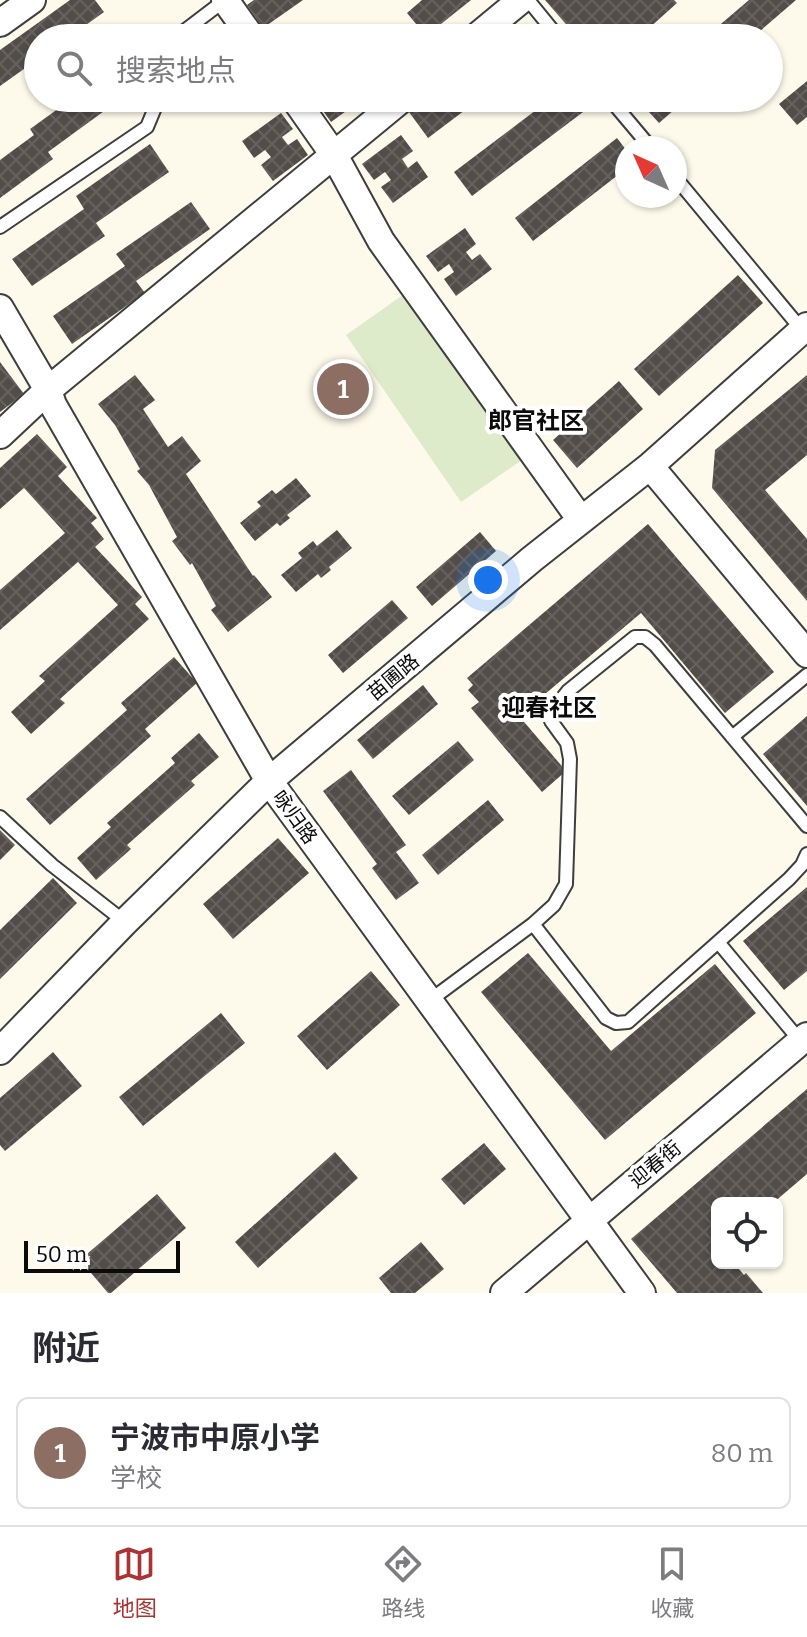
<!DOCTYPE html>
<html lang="zh">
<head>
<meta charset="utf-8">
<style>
	:root { --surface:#fff; --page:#f2f2f3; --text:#2b2b33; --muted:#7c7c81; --line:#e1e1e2; --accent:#ab3333 }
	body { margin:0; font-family:Bitter,"Noto Sans SC",serif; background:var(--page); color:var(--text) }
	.controls { position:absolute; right:24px; bottom:24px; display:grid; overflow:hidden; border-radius:12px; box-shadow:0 2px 6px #0004 }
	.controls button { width:72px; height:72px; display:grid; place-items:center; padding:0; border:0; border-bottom:2px solid var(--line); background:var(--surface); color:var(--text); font:40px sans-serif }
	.compass { position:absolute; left:615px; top:136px; width:72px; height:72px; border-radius:50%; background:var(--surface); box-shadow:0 2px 6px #0004; rotate:315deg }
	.scale { position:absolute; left:24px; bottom:20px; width:156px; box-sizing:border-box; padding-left:8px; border:4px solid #0b0b0b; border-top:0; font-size:22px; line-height:28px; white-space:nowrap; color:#0b0b0b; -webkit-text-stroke:6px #fff; paint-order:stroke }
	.you { position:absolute; left:488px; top:580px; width:28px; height:28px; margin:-20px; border:6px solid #fff; border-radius:50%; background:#1a73e8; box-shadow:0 0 0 12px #1a73e833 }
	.badge { display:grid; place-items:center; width:52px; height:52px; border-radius:50%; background:var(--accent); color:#fff; font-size:26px; font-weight:700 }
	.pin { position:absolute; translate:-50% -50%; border:4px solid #fff; box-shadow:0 2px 8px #0006 }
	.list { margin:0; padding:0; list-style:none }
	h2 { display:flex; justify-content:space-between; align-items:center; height:104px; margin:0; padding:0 32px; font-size:34px }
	h2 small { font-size:26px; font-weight:400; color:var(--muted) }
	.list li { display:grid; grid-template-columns:52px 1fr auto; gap:24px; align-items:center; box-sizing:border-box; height:112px; margin:0 16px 16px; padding:0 16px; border:2px solid var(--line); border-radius:12px }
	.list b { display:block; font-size:30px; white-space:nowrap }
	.list p { margin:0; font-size:26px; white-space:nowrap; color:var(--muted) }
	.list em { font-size:26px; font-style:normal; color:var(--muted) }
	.icon { flex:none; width:44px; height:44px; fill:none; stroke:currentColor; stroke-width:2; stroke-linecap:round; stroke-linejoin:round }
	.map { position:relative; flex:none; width:807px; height:1293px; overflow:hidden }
	.search { position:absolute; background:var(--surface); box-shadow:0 2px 6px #0004; left:24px; right:24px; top:24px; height:88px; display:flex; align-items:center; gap:20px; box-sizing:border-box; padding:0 28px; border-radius:44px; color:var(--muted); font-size:30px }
	.sheet { height:232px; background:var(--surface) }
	nav { display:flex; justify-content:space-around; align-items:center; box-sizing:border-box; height:112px; border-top:2px solid var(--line); background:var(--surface); font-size:22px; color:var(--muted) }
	nav a { display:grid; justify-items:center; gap:4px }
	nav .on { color:var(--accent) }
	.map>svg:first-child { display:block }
	.pitch { fill:#deebca }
	.building { fill:url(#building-cross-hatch) }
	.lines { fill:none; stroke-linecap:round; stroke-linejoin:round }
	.lane-casing { stroke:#3e3e3e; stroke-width:16 }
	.street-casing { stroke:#3e3e3e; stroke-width:30 }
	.lane { stroke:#fff; stroke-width:12 }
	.street { stroke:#fff; stroke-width:26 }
	.labels { text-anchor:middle; stroke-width:8; stroke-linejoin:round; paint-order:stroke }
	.street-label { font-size:20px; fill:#0b0b0b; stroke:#fff }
	.quarter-label { font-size:24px; font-weight:bold; fill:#0b0b0b; stroke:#fff }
</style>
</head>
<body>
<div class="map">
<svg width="807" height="1293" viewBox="0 0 807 1293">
	<defs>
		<pattern id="building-cross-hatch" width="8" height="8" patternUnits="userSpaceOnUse" patternTransform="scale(2)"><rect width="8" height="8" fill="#524d49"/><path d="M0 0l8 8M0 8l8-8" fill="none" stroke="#66625f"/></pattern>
	</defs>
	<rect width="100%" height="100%" fill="#fdfaeb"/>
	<!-- pitch -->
	<path class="pitch" d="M407 292 522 460 461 502 346 335Z"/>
	<!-- building -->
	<path class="building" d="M70 0H95L104 12 68 38H38V59L0 86V50Z
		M254 0H303L263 28 247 5Z
		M422 0H471L426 36 407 13Z
		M545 0H674L677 3 638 38H578Z
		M749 0H796L752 38H722L715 29Z
		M528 24 539 38H510Z
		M218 26 227 38H201Z
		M807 81V117L797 125 779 104Z
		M73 98H122L48 152 53 159 0 198V160L34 135 30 129Z
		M314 98H358L360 101 331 122Z
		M428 98H481L428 138 409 112Z
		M552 98H585L591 106 472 196 454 172Z
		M643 98H688L659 123 639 101Z
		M281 113 293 129 282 137 288 145 297 139 308 155 273 181 261 165 271 157 265 150 254 158 242 141Z
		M401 135 413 151 402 159 408 168 417 161 428 177 393 203 381 187 391 180 385 172 374 180 362 164Z
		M617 138 627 151V168L533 241 515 218Z
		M150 144 169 172 96 223 105 236 32 286 12 259 84 209 76 196Z
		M191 202 210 229 136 281 145 293 72 344 53 316 125 266 116 254Z
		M465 228 476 244 466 252 472 260 480 254 492 269 456 296 444 279 454 272 449 264 438 272 426 256Z
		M738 275 763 303 659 396 634 369Z
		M0 362 24 394 0 412Z
		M135 375 155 400 143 409 168 447 182 436 201 461 186 474 253 576 254 575 272 597 228 632 211 610 216 606 192 563 190 565 172 541 177 537 149 485 137 471 140 469 115 425 98 404Z
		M807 375V455L765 490 807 539V601L712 488 715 450Z
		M619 381 643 409 577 468 553 440Z
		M37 434 67 467 58 476 97 518 91 523 104 539 95 547 142 597 135 604 149 619 60 699 65 703 31 734 11 712 45 681 39 676 118 605 78 562 0 630V590L65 533 24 488 0 509V468Z
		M296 478 311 496 287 515 290 518 280 526 277 523 255 541 240 523 261 506 257 502 272 490 276 494Z
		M648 524 774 672 725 713 641 613 519 716 566 771 542 792 471 708 479 702 468 690 473 685 467 678Z
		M337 530 352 548 329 567 331 570 321 578 318 574 296 592 281 575 302 558 298 553 313 541 317 546Z
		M480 532 496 551 432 606 416 587Z
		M392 600 408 618 343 673 328 655Z
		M174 657 197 683 145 729 151 736 50 825 26 799 127 710 121 703Z
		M423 685 438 704 373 759 357 740Z
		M807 716V806L763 754Z
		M199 733 219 757 191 781 195 785 127 845 131 849 96 880 77 858 111 827 107 823 175 763 171 758Z
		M458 741 474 760 409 815 392 796Z
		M351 770 406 845 396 852 419 883 396 900 372 868 377 864 323 791Z
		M488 800 504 820 438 875 422 855Z
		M0 830 15 845 0 860Z
		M278 838 309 873 233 939 203 904Z
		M53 878 77 903 0 979V930Z
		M807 887V971L784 990 743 941Z
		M528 953 611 1051 715 964 756 1013 605 1140 481 992Z
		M371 971 400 1005 327 1070 297 1036Z
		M221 1013 245 1043 143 1126 119 1097Z
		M53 1052 82 1086 5 1151 0 1145V1098Z
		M807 1089V1174L773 1203H717V1263H734L744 1275 746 1273 763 1293H677L631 1239Z
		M484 1143 506 1169 464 1205 441 1179Z
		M335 1152 358 1178 258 1268 235 1242Z
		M157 1194 186 1228 111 1293H108L80 1260Z
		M421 1242 444 1269 415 1293H391L379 1278Z"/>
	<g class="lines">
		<!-- lane casing -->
		<g class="lane-casing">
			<path id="lane" d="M528 0 559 38
				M175 38 225 0
				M609 98 651 148
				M675 177 802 330
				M0 227 147 127 159 98
				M732 737 807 675
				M0 817 52 865 125 922
				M533 924 606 1018 616 1023 628 1022 789 879 802 865 807 854
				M718 942 801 1042
				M429 1001 533 924 554 905 566 884 570 759 567 743 551 721 552 711 568 691 635 637H645L655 645 807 826"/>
		</g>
		<!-- street casing -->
		<g class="street-casing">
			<path id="street" d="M225 0 252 38
				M0 23 32 0
				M475 38 521 0
				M294 98 334 155 381 241 581 520
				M0 308 48 390 53 405 269 781 642 1293
				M0 435 48 390 403 98
				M650 466 807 654
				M0 1051 125 922 269 781 532 559 650 466 807 326
				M504 1293 807 1036"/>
		</g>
		<!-- lane -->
		<use href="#lane" class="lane"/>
		<!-- street -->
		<use href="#street" class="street"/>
	</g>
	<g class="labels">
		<!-- street labels -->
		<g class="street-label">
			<text transform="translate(393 677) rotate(-40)" y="7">苗圃路</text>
			<text transform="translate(295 817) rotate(54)" y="7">咏归路</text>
			<text transform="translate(655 1164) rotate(-40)" y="7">迎春街</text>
		</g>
		<!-- quarter labels -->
		<g class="quarter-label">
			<text x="536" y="429">郎官社区</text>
			<text x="549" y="716">迎春社区</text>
		</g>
	</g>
</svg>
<div class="controls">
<button><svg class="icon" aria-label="locate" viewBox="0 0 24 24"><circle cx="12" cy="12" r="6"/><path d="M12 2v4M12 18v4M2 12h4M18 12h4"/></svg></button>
</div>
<svg class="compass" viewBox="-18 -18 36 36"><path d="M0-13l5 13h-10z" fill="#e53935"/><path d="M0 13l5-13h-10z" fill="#7c7c81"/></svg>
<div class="scale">50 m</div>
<div class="you"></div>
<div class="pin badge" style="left:343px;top:389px;background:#8d6e63">1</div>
<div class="search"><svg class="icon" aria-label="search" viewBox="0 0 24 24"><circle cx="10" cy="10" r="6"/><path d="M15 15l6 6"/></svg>搜索地点</div>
</div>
<section class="sheet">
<h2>附近<small></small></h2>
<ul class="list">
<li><span class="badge" style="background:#8d6e63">1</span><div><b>宁波市中原小学</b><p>学校</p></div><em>80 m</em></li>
</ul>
</section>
<nav>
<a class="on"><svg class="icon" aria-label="map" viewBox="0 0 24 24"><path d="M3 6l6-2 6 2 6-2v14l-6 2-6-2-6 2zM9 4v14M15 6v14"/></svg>地图</a>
<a><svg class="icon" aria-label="directions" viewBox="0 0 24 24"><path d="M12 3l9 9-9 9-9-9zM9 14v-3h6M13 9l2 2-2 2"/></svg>路线</a>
<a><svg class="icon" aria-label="saved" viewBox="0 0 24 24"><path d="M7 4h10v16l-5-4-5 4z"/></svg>收藏</a>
</nav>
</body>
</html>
